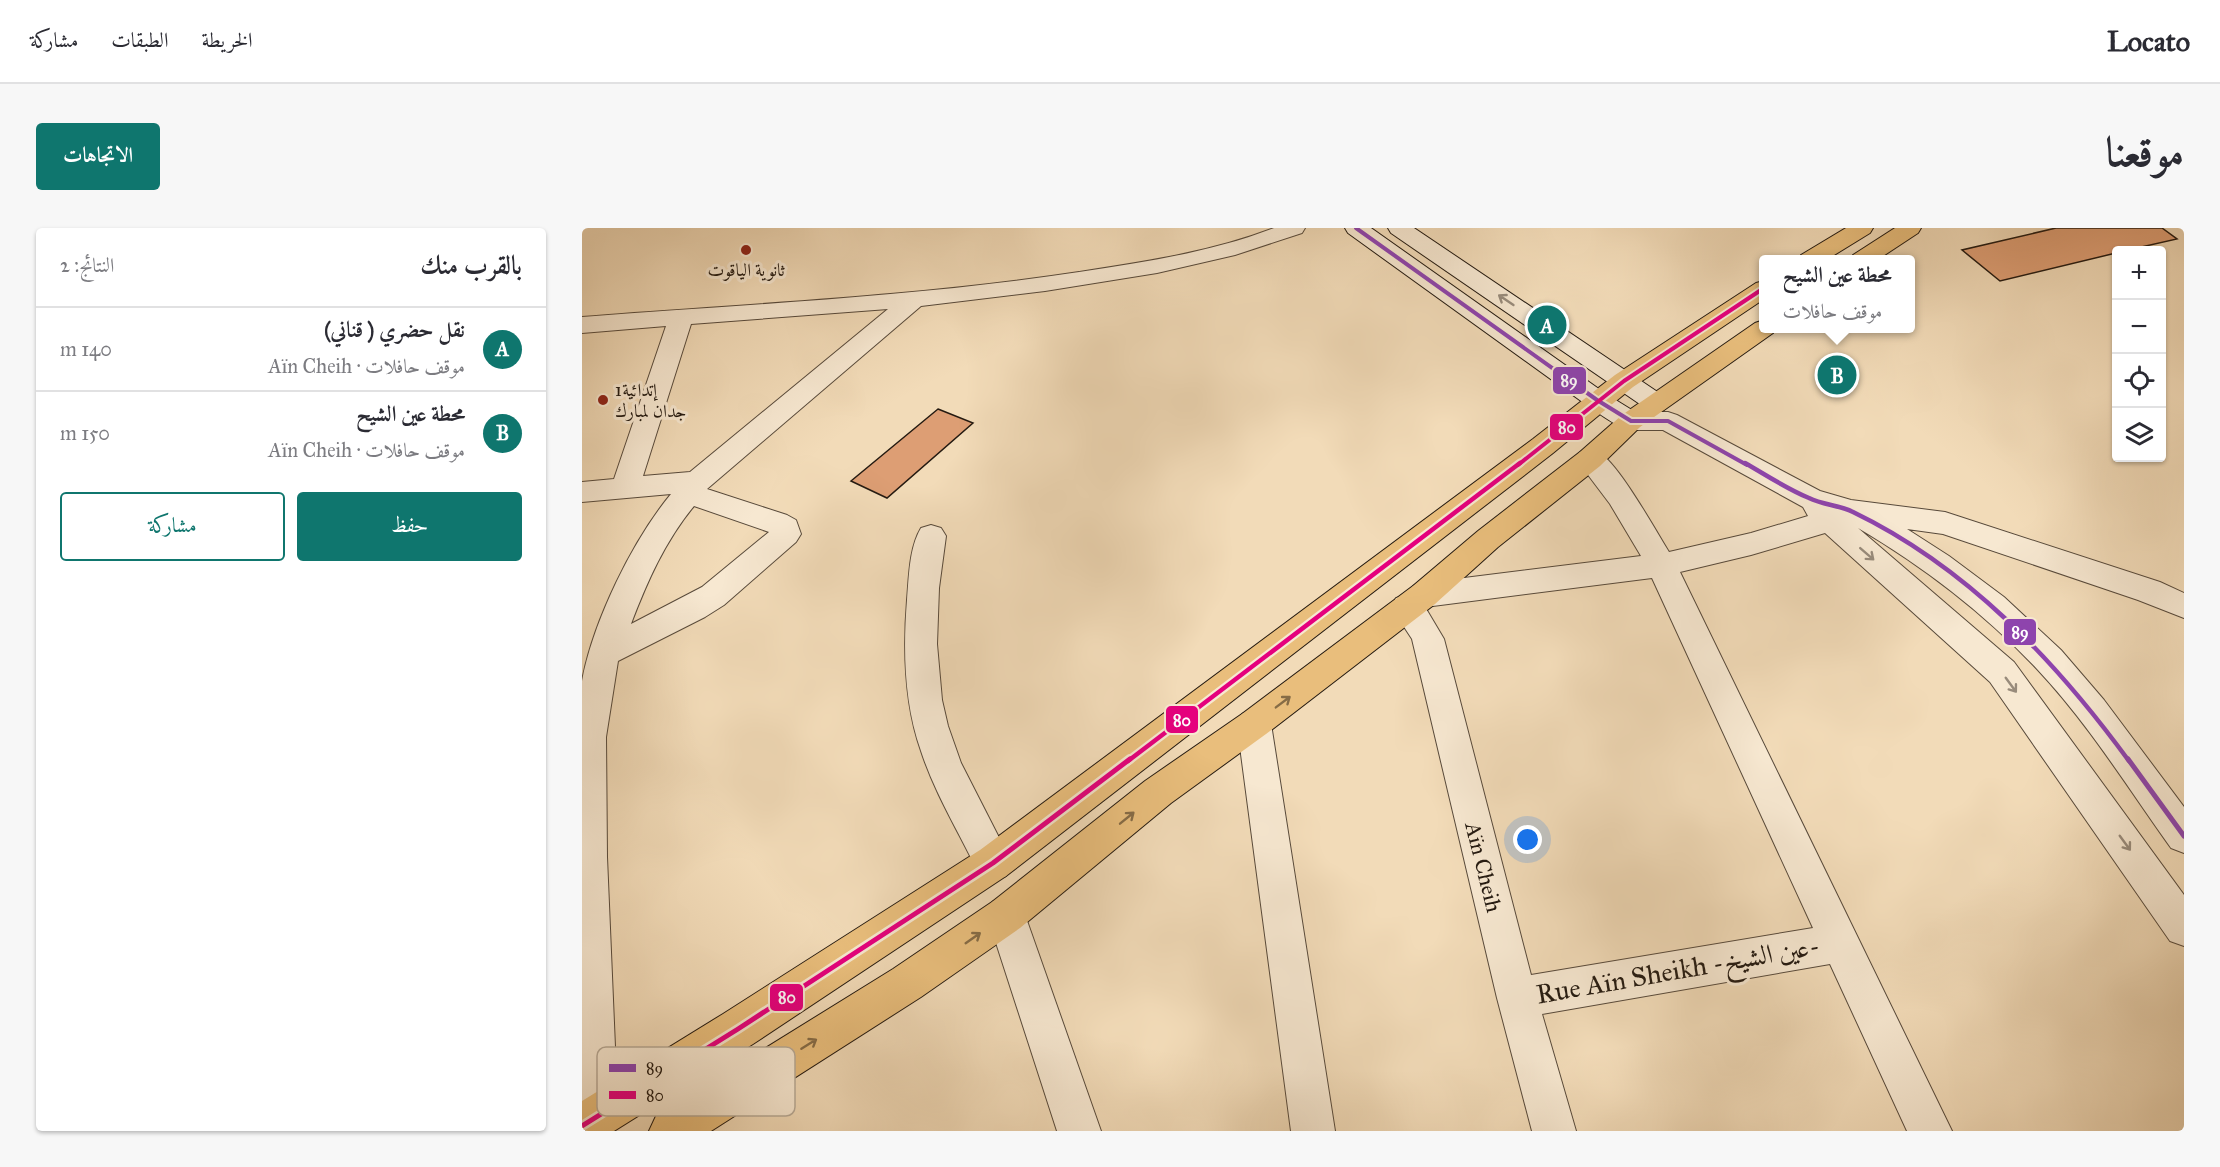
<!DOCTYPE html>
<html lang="ar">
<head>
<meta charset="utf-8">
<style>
	:root { --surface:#fff; --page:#f7f7f7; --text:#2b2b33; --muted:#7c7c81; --line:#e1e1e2; --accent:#0f766e }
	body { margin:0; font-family:"IM FELL Great Primer",Amiri,serif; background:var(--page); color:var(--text); direction:rtl }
	.controls { position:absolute; right:18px; top:18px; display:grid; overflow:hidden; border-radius:6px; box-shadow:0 2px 4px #0004 }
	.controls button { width:54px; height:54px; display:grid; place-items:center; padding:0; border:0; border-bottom:2px solid var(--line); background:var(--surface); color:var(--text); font:30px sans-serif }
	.you { position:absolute; left:946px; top:612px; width:21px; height:21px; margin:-15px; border:4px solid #fff; border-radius:50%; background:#1a73e8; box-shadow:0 0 0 9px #1a73e833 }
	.badge { display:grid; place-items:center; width:39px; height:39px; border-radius:50%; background:var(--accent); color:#fff; font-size:20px; font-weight:700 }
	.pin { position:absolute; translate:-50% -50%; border:3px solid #fff; box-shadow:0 2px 6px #0006 }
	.popup { position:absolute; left:1177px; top:27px; width:156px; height:78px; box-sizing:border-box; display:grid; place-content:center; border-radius:6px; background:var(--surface); filter:drop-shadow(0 2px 4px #0005); font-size:20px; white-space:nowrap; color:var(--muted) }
	.popup b { font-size:22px; color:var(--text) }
	.popup::after { content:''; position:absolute; left:50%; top:100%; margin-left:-12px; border:12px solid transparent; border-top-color:var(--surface) }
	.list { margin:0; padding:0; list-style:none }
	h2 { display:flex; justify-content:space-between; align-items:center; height:78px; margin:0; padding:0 24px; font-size:26px }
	h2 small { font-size:20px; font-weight:400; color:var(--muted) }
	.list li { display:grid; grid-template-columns:39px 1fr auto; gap:18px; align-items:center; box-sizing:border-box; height:84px; padding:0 24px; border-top:2px solid var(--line) }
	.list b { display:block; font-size:22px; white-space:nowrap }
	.list p { margin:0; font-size:20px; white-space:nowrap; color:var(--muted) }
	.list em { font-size:20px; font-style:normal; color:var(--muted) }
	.actions { display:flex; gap:12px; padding:18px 24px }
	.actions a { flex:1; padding:14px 0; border:2px solid var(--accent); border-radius:6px; text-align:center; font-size:21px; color:var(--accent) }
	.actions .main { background:var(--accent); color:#fff }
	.icon { flex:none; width:33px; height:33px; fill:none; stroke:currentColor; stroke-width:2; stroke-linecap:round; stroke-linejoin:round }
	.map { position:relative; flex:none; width:1602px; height:903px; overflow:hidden; direction:ltr; border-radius:6px }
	header { display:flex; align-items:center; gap:36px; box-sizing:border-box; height:84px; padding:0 30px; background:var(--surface); border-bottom:2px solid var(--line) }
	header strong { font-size:28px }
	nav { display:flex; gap:33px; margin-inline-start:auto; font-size:21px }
	.intro { display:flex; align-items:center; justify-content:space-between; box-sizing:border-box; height:144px; padding:0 36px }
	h1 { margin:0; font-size:42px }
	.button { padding:15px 27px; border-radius:6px; background:var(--accent); color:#fff; font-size:21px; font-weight:700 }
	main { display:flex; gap:36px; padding:0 36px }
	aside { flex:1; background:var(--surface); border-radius:6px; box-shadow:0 2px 4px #0004 }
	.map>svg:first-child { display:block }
	.building { fill:#dd9e74; stroke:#241a11; stroke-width:1.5 }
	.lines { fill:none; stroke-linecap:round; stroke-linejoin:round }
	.street-casing { stroke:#584a3b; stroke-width:2 }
	.secondary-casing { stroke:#241a11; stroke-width:2 }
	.primary-casing { stroke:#241a11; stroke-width:2 }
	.street { fill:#f7e8d1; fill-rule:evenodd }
	.secondary { fill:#f7e8d1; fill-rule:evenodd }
	.primary { fill:#e9be7c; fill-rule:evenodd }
	.bus-1-far2-casing { stroke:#f7e8d1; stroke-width:8 }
	.bus-1-far1-casing { stroke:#f7e8d1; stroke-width:9 }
	.bus-1-casing { stroke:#f7e8d1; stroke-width:10 }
	.bus-2-far2-casing { stroke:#f7e8d1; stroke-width:8 }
	.bus-2-far1-casing { stroke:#f7e8d1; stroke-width:9 }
	.bus-2-casing { stroke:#f7e8d1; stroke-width:10 }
	.bus-1-far2 { stroke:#8e44ad; stroke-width:4 }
	.bus-1-far1 { stroke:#8e44ad; stroke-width:4.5 }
	.bus-1 { stroke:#8e44ad; stroke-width:5 }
	.bus-2-far2 { stroke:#e5007d; stroke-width:4 }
	.bus-2-far1 { stroke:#e5007d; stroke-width:4.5 }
	.bus-2 { stroke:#e5007d; stroke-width:5 }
	.oneway { stroke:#988b7b }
	.oneway2 { stroke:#866c46 }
	.poi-dot { fill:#8f2418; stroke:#f7e8d1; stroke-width:2 }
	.labels { text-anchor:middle; stroke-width:6; stroke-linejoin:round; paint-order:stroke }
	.far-poi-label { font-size:18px; fill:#241a11; stroke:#f7e8d1 }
	.street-label { font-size:22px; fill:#241a11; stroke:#f7e8d1 }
	.near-street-label { font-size:27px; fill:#241a11; stroke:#f7e8d1 }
	.key { fill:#f7e8d1; stroke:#b8aa97; stroke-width:1.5 }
	.key-label { font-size:16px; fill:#241a11 }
	.line-badge { stroke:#f7e8d1; stroke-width:2 }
	.badge-label { font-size:16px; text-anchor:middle; font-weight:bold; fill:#fff }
</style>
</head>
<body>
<header>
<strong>Locato</strong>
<nav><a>الخريطة</a><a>الطبقات</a><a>مشاركة</a></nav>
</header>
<div class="intro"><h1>موقعنا</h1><a class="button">الاتجاهات</a></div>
<main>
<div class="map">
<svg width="1602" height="903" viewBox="0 0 1602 903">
	<rect width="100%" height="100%" fill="#f2dbb8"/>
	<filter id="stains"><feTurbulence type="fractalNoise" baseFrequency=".00333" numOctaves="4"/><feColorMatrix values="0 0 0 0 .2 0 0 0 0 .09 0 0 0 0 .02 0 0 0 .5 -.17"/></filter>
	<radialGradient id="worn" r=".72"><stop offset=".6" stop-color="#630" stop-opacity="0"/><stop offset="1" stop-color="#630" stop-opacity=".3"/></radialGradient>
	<!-- building -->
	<path class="building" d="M1474 0H1580L1595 11 1546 22H1534V25L1418 53 1380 22Z
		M356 181 391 195 305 270 269 253Z"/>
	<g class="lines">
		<!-- street casing -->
		<g class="street-casing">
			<path id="street" d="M692 0H723L720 5 653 27 575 45 463 63 339 78 125 261 205 287 214 292 219 306 214 314 142 377 123 389 36 433 24 509 25 629 36 890 30 903H0V453C11 394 50 313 89 266L0 274V254L32 251 84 98 0 105V89C166 76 333 69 497 44 563 34 630 24 692 0ZM306 81 108 244 61 248 109 96ZM112 278 187 304 120 359 49 396C65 354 83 313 112 278Z
				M1049 184H1086L1095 187 1238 263 1269 272 1363 284 1578 354 1602 365V390L1556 372 1361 306 1325 301 1367 328 1422 369 1479 422 1522 472 1602 579V625L1589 620C1546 560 1506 495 1455 441 1402 385 1342 339 1276 300L1432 434 1602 667V718L1588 713 1408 454 1243 305 1169 327 1098 344 1370 903H1325L1248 736 960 786 994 903H950L915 770 830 411 809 379 814 370 827 367 831 358 842 355 1059 328 1028 276 994 231 998 224C1005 222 1010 220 1016 224 1035 233 1074 303 1087 324L1169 305 1226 288 1221 279 1081 202H1049L1040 199 1036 193 1040 187ZM1070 350 1231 700 949 747 862 411 843 379Z
				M349 297 359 300 364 308 357 360 355 416 360 472 366 498 379 535 430 635 424 648 411 653 398 648C378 606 353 566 339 523 322 475 321 422 325 372 327 349 327 320 339 300Z
				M672 481 684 486 689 496 753 903H709L655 496 660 486Z
				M424 668 438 674 443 687 519 903H475L405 687 410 674Z"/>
		</g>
		<!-- secondary casing -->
		<g class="secondary-casing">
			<path id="secondary" d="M763 0H789L1024 166 1058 187 1062 193 1058 199C1039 205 1022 188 1006 178L766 5Z
				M806 0H832L1083 169 1087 175 1083 181 1074 184 1065 181 809 5Z"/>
		</g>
		<!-- primary casing -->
		<g class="primary-casing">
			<path id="primary" d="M1264 0H1291L1288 5 1244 32H1216L1219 27Z
				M1313 0H1339L1336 5 1295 32H1268L1271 27Z
				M1182 53V71L1051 159 971 225 424 648 171 816 32 903H0V873L141 786 398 622 951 211 1033 147 1174 55Z
				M1182 92V100H1194L1191 105 1058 199 1018 238 916 319 853 376 684 506 589 575 438 700 339 769 129 903H67L74 888 311 741 410 674 563 553 660 486 831 358 896 303 998 224 1040 187 1173 95Z"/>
		</g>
		<!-- street -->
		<use href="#street" class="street"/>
		<!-- secondary -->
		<use href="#secondary" class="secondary"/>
		<!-- primary -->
		<use href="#primary" class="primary"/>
		<!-- bus-1-far2 casing -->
		<g class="bus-1-far2-casing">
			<path id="bus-1-far2" d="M774 0 1015 172 1049 193H1086L1165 237"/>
		</g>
		<!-- bus-1-far1 casing -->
		<g class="bus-1-far1-casing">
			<path id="bus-1-far1" d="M1163 235C1184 247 1205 261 1227 270 1241 277 1257 277 1271 284 1385 339 1473 432 1547 533"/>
		</g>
		<!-- bus-1 casing -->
		<g class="bus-1-casing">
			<path id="bus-1" d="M1546 531 1602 608"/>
		</g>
		<!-- bus-2-far2 casing -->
		<g class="bus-2-far2-casing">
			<path id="bus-2-far2" d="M936 237 1042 153 1182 60"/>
		</g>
		<!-- bus-2-far1 casing -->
		<g class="bus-2-far1-casing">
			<path id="bus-2-far1" d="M546 533 938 235"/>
		</g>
		<!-- bus-2 casing -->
		<g class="bus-2-casing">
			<path id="bus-2" d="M0 898 156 801 411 635 548 531"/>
		</g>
		<!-- bus-1-far2 -->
		<use href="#bus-1-far2" class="bus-1-far2"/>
		<!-- bus-1-far1 -->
		<use href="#bus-1-far1" class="bus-1-far1"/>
		<!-- bus-1 -->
		<use href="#bus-1" class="bus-1"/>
		<!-- bus-2-far2 -->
		<use href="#bus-2-far2" class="bus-2-far2"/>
		<!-- bus-2-far1 -->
		<use href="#bus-2-far1" class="bus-2-far1"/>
		<!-- bus-2 -->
		<use href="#bus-2" class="bus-2"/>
	</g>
	<!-- one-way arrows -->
	<defs><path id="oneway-shaft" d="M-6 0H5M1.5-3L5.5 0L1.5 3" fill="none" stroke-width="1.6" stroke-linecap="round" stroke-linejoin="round" transform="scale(1.5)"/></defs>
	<g class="oneway">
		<use href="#oneway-shaft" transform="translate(924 72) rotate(-146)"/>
		<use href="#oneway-shaft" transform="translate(1285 326) rotate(41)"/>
		<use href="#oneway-shaft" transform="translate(1429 457) rotate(54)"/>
		<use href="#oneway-shaft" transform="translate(1543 615) rotate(54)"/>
	</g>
	<g class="oneway2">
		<use href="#oneway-shaft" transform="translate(701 474) rotate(-37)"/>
		<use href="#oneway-shaft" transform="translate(545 590) rotate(-39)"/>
		<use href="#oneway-shaft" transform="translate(391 710) rotate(-35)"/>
		<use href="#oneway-shaft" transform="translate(227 816) rotate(-32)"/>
	</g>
	<!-- markers -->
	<g class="poi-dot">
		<circle cx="164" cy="22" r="6"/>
		<circle cx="21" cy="172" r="6"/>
	</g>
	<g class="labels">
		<!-- far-poi labels -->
		<g class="far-poi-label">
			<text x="164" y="48">ثانوية الياقوت</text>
			<text x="33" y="168" text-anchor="start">1إتدائية<tspan x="33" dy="21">جدان لمبارك</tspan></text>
		</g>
		<!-- street labels -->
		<g class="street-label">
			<text transform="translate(902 639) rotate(76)" y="8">Aïn Cheih</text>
		</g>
		<!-- near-street labels -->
		<g class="near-street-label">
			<text transform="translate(1096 742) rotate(-10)" y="9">Rue Aïn Sheikh -عين الشيخ-</text>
		</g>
	</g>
	<!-- legend -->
	<rect x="15" y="819" width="198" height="69" rx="9" class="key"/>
	<rect x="27" y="836" width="27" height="8" fill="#8e44ad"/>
	<rect x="27" y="863" width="27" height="8" fill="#e5007d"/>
	<g class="key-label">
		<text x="64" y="846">89</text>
		<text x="64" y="873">80</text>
	</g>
	<g class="line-badge">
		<rect x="970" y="138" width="35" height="29" rx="6" fill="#8e44ad"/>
		<rect x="967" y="185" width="35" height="28" rx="6" fill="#e5007d"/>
		<rect x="1421" y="390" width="34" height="28" rx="6" fill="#8e44ad"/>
		<rect x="583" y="477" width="34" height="29" rx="6" fill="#e5007d"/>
		<rect x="187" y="755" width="35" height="29" rx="6" fill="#e5007d"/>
	</g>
	<g class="badge-label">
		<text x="987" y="158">89</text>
		<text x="985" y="205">80</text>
		<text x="1438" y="410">89</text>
		<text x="600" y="498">80</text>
		<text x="205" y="775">80</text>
	</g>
	<rect width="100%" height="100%" filter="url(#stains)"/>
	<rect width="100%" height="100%" fill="url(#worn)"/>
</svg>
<div class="controls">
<button>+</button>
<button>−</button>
<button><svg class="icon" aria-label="locate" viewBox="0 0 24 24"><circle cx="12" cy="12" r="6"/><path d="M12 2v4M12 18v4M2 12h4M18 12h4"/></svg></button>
<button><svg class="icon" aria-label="layers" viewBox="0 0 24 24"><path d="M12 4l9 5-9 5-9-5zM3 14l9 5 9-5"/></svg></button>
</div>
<div class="you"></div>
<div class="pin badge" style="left:965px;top:97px">A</div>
<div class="pin badge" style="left:1255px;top:147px">B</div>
<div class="popup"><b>محطة عين الشيح</b>موقف حافلات</div>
</div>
<aside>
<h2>بالقرب منك<small>النتائج: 2</small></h2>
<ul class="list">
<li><span class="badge">A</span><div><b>نقل حضري ( قناني)</b><p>موقف حافلات · Aïn Cheih</p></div><em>140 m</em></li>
<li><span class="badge">B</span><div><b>محطة عين الشيح</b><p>موقف حافلات · Aïn Cheih</p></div><em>150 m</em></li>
</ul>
<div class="actions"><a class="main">حفظ</a><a>مشاركة</a></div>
</aside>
</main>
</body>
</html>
